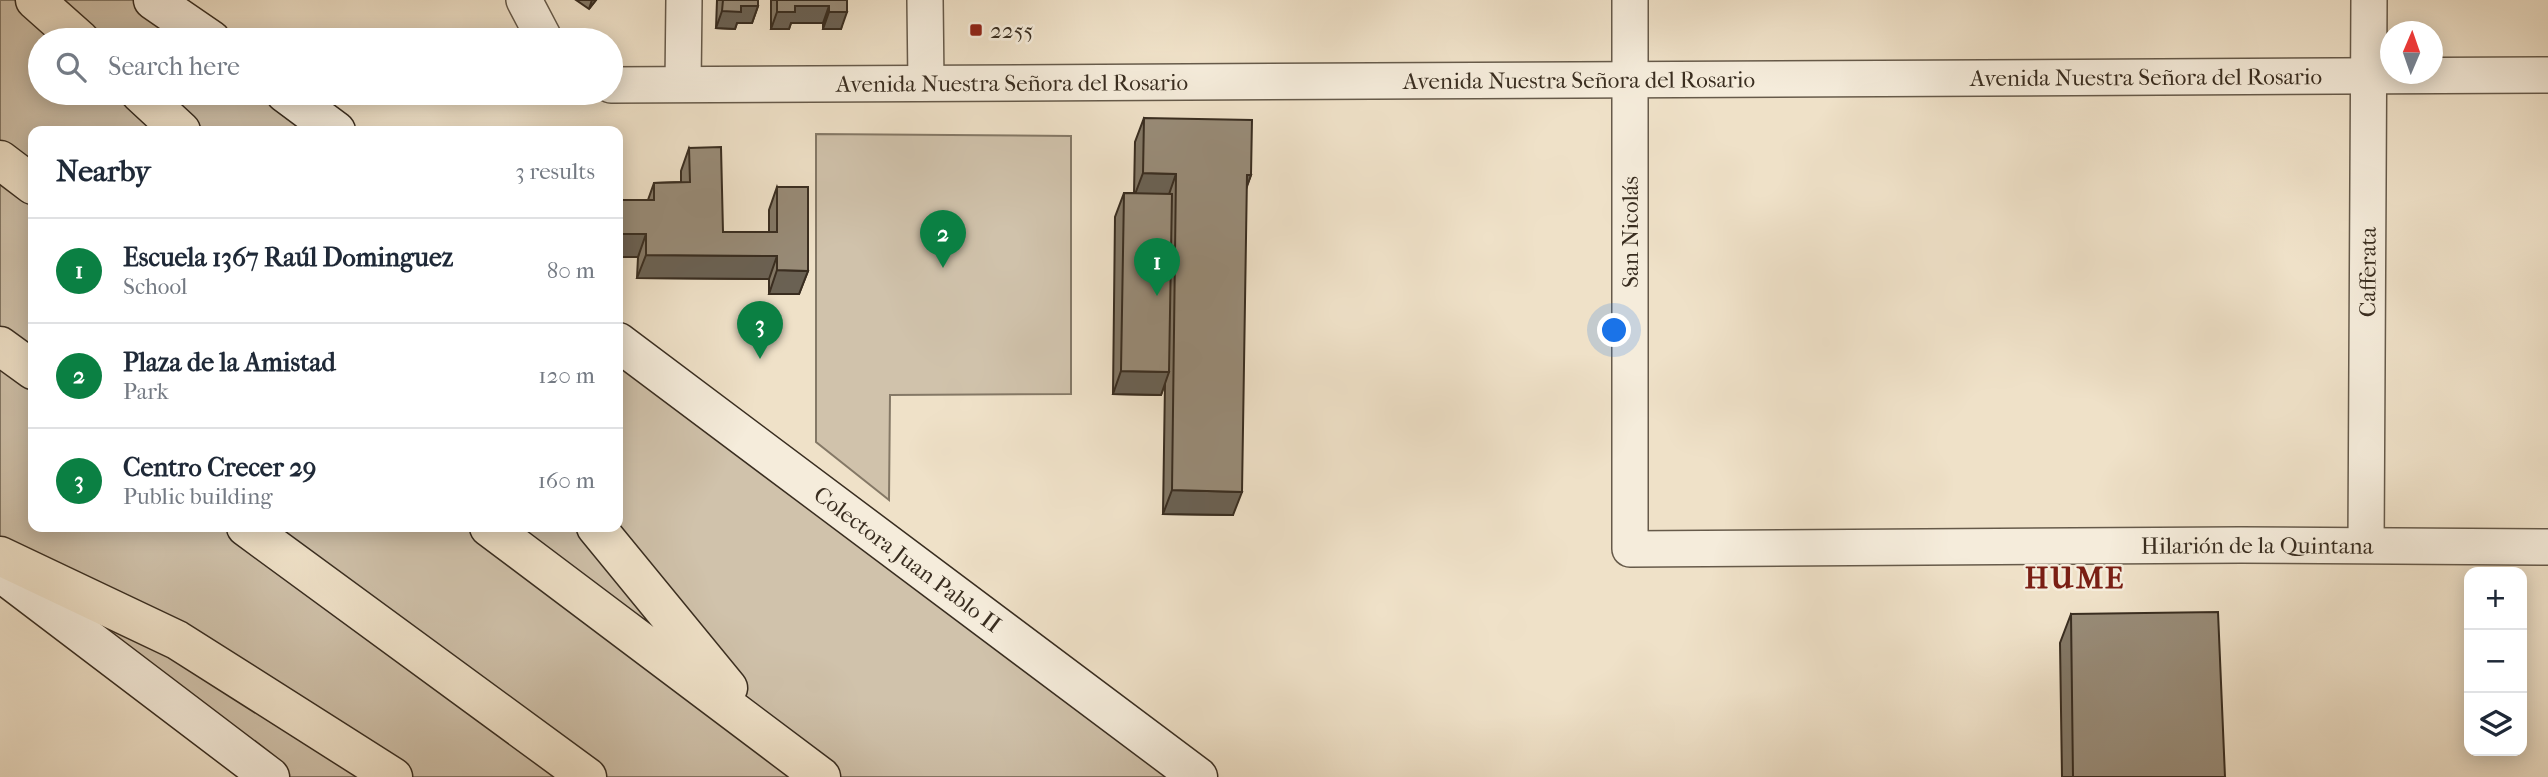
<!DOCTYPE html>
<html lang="en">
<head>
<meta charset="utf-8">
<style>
	:root { --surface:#fff; --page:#f2f2f3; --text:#1f2937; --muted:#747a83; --line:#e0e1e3; --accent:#0b8043 }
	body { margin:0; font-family:"IM FELL French Canon",serif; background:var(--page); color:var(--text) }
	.controls { position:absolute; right:21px; bottom:21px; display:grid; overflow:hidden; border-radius:14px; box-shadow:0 4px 18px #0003 }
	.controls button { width:63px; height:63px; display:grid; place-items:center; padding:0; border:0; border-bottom:2px solid var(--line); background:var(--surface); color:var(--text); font:35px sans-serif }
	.compass { position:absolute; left:2380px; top:21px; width:63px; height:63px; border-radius:50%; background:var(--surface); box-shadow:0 4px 18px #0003; rotate:2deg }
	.you { position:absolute; left:1615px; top:331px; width:24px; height:24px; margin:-18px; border:5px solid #fff; border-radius:50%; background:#1a73e8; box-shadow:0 0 0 10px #1a73e833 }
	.badge { display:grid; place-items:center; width:46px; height:46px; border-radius:50%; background:var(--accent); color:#fff; font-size:23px; font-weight:700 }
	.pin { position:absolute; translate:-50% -58px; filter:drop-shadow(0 2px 4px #0008) }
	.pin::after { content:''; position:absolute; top:37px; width:24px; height:21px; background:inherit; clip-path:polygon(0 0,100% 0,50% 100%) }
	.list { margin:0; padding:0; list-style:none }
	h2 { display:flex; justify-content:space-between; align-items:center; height:91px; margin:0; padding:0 28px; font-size:30px }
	h2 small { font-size:23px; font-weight:400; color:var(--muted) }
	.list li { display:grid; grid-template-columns:46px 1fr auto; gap:21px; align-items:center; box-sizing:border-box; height:105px; padding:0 28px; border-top:2px solid var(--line) }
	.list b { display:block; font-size:26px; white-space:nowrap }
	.list p { margin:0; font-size:23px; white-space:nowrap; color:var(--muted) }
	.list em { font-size:23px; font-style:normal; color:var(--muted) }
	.icon { flex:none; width:38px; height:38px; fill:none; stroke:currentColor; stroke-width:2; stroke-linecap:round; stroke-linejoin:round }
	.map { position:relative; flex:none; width:2548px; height:777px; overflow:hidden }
	.search { position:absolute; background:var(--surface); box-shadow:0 4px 18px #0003; left:28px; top:28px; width:595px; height:77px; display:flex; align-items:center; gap:18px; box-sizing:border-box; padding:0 24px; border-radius:38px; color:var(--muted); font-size:26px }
	.panel { position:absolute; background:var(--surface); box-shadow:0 4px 18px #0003; left:28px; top:126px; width:595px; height:406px; border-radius:14px }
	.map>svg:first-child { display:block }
	.green { fill:#d0c2ab; stroke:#847866; stroke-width:2 }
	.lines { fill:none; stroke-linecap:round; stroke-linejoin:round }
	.minor-casing { stroke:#665a4a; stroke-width:38 }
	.secondary-casing { stroke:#392d20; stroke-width:41 }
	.motorway-casing { stroke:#392d20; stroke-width:41 }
	.minor { stroke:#f5ecdb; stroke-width:35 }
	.secondary { stroke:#f5ecdb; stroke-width:38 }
	.motorway { stroke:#efe1c8; stroke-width:38 }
	.wall { fill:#837866; stroke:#392d20; stroke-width:2 }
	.shaded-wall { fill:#6a6153; stroke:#392d20; stroke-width:2 }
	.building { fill:#988b77; stroke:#392d20; stroke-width:2 }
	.poi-dot { fill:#8f2418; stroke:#f5ecdb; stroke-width:2.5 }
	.labels { text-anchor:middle; stroke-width:5; stroke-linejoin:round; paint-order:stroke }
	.poi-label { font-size:23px; fill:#392d20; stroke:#f5ecdb; text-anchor:start }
	.street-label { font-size:23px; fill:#392d20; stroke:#f5ecdb }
	.district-label { font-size:30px; font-weight:bold; letter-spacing:2px; fill:#7a1f14; stroke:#f5ecdb }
</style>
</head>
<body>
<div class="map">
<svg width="2548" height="777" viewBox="0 0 2548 777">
	<rect width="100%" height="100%" fill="#efe1c8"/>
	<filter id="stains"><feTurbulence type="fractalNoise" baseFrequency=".00286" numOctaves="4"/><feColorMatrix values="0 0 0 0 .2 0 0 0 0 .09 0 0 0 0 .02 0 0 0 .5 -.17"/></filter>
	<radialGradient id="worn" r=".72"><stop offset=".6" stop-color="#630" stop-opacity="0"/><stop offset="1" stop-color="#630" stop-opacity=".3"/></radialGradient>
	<!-- green -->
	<path class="green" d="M0 0H153L211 40H40V93H285L336 131H33V527H618V342L1198 777H270L0 572Z
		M816 134 1071 136V394L890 395 889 500 816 442Z"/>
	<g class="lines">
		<!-- minor casing -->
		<g class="minor-casing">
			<g id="minor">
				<path d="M524 0 545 40"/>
				<path d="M925 0 926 83"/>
				<path id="s1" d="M1630 0V549L2241 545 2548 547"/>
				<path d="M683 84 684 0"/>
				<path id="s2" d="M611 85 2548 75"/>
				<path id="s3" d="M2366 545 2369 0"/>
			</g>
		</g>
		<!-- secondary casing -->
		<g class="secondary-casing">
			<g id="secondary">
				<path d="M153 0 211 40"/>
				<path d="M285 93 336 131"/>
				<path id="s4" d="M618 342 1198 777"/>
				<path d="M0 572 270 777"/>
			</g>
		</g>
		<!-- motorway casing -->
		<g class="motorway-casing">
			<path id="motorway" d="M35 0 80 40
				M140 93 181 131
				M0 160 33 185
				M0 346 33 370
				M246 527 587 777
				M489 527 821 777
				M596 527 728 688
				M0 556 177 640 393 777"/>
		</g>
		<!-- minor -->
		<use href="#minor" class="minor"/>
		<!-- secondary -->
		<use href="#secondary" class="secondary"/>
		<!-- motorway -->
		<use href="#motorway" class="motorway"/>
	</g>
	<!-- wall -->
	<path class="wall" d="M576 0H596L589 9Z
		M717 0H758V6L752 23H737L735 29 716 28Z
		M771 0H847L841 29H823V23H791L789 29H771Z
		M1144 118 1251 175 1246 188 1233 515 1163 514 1165 383 1161 395 1113 394 1115 217 1124 193H1134L1135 142Z
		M689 148 723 232H769V210L777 187 808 271 799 294H769V279L637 278 638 257 648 200 654 183 681 182V171Z
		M2071 614 2225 777H2062L2060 643Z"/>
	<!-- shaded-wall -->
	<path class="shaded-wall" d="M592 0H596L589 9Z
		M741 6H758L752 23H737L735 29 716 28 722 11Z
		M795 6H829L823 23H791L789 29H771L777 12Z
		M829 12H847L841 29H823Z
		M1143 173 1176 174 1168 197H1134Z
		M1247 175H1251L1243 198Z
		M618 234H646L638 257H618Z
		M646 255 777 256 769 279 637 278Z
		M777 270 808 271 799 294H769Z
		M1121 371 1169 372 1161 395 1113 394Z
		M1172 490 1242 492 1233 515 1163 514Z"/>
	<!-- building -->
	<path class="building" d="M723 0H758V6H741V12L722 11Z
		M777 0H847V12H829V6H795V12H777Z
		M1144 118 1252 120 1251 175H1247L1242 492 1172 490 1176 174 1143 173Z
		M721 147 723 232H777V187H808V271L777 270V256L646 255V234H618V200H654V183L690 182 689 148Z
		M1124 193 1172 194 1169 372 1121 371Z
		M2218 612 2225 777H2073L2071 614Z"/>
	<!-- markers -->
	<rect class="poi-dot" x="969" y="23" width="14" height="14" rx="3.5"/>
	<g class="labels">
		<!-- poi labels -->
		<g class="poi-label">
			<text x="990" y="38">2255</text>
		</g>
		<!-- street labels -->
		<g class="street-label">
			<text dy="8" stroke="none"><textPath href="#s2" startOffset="1535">Avenida Nuestra Señora del Rosario</textPath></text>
			<text dy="8" stroke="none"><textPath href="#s2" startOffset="968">Avenida Nuestra Señora del Rosario</textPath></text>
			<text dy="8" stroke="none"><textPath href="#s2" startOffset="401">Avenida Nuestra Señora del Rosario</textPath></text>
			<text transform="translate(1630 232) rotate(-90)" y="8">San Nicolás</text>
			<text dy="8" stroke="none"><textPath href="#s3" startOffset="273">Cafferata</textPath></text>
			<text dy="8" stroke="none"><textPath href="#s1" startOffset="1176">Hilarión de la Quintana</textPath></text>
			<text dy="8" stroke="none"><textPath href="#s4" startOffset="362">Colectora Juan Pablo II</textPath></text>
		</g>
		<!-- district labels -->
		<g class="district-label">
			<text x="2075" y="588">HUME</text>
		</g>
	</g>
	<rect width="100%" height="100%" filter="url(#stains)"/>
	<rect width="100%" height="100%" fill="url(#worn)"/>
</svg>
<div class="controls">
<button>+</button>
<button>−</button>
<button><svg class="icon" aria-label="layers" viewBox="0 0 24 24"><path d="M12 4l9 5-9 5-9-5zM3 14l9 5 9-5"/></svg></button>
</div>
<svg class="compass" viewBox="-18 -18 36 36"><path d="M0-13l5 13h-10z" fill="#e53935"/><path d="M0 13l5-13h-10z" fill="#747a83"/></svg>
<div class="you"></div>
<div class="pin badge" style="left:1157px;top:296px">1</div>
<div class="pin badge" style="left:943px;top:268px">2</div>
<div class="pin badge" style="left:760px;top:359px">3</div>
<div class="search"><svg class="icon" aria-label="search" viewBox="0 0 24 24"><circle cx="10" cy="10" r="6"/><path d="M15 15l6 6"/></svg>Search here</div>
<section class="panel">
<h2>Nearby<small>3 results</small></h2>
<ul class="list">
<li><span class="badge">1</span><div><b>Escuela 1367 Raúl Dominguez</b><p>School</p></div><em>80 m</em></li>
<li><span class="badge">2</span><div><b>Plaza de la Amistad</b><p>Park</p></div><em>120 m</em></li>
<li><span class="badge">3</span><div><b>Centro Crecer 29</b><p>Public building</p></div><em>160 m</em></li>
</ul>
</section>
</div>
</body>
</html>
